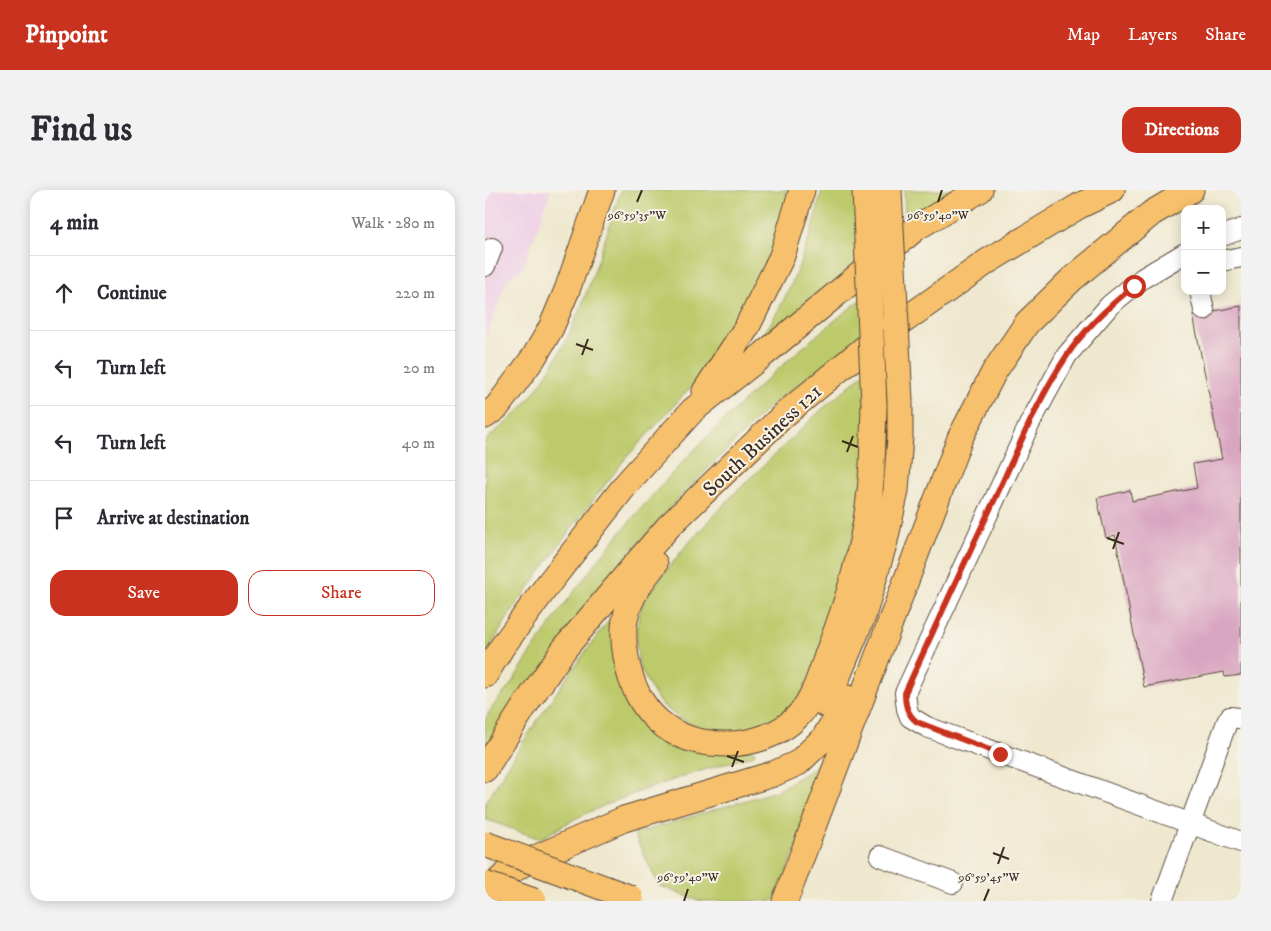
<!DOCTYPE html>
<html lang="en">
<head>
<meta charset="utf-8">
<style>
	:root { --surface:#fff; --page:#f2f2f3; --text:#2b2b33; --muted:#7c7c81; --line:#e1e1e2; --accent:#c8321e }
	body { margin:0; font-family:"IM FELL DW Pica",serif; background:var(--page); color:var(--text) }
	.controls { position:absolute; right:15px; top:15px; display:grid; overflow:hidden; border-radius:10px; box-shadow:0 2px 12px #0003 }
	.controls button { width:45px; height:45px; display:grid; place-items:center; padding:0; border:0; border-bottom:1px solid var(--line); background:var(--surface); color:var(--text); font:25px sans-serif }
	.stop { position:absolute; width:15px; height:15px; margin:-11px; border:4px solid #c8321e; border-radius:50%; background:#fff }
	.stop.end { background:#c8321e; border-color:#fff; box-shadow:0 1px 5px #0008 }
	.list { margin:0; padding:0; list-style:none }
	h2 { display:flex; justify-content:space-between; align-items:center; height:65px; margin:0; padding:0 20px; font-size:21px }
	h2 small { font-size:16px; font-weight:400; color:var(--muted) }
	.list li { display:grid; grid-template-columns:32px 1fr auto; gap:15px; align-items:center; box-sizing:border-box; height:75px; padding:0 20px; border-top:1px solid var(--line) }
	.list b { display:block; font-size:19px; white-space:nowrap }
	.list em { font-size:16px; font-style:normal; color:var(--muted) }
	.actions { display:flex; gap:10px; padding:15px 20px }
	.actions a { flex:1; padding:11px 0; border:1px solid var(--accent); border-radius:15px; text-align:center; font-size:18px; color:var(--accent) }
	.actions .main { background:var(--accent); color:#fff }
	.icon { flex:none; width:28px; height:28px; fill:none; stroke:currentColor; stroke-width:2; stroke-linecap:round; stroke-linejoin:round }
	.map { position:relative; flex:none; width:756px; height:711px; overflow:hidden; border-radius:15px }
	header { display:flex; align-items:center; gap:30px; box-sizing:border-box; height:70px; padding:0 25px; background:var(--accent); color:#fff }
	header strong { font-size:24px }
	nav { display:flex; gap:28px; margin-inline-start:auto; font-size:18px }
	.intro { display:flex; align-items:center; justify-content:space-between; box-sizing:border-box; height:120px; padding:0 30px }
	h1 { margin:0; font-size:35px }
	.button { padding:12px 22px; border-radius:15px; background:var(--accent); color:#fff; font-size:18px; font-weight:700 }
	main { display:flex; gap:30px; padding:0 30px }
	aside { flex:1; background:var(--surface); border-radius:15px; box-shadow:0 2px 12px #0003 }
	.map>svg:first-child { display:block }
	.built { fill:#efd0e6 }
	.green { fill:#bdca6c; stroke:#7c7a45 }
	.building { fill:#d9a6c1 }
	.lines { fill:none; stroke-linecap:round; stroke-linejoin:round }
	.minor-casing { stroke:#564639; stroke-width:22 }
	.major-casing { stroke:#564639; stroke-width:27 }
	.minor { stroke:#fff; stroke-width:20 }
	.major { stroke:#f7c06c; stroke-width:25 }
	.major-bridge-casing { stroke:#564639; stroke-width:27; stroke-linecap:butt }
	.major-bridge { stroke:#f7c06c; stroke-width:25 }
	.route { stroke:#c8321e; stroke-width:6 }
	.ticks { fill:none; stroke:#3b2a1e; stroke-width:2 }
	.labels { text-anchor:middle; stroke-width:4; stroke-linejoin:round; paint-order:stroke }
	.street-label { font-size:21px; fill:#3b2a1e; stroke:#f7f3e8 }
	.ticks-label { font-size:12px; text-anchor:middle; fill:#3b2a1e; stroke:#f7f3e8; stroke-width:4; stroke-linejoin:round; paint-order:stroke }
</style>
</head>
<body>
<header>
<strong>Pinpoint</strong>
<nav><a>Map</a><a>Layers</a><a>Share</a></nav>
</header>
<div class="intro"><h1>Find us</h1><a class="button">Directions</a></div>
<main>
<aside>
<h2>4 min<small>Walk · 280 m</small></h2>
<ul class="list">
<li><svg class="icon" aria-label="ahead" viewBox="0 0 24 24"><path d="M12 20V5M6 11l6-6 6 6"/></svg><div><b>Continue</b></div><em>220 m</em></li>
<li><svg class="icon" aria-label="left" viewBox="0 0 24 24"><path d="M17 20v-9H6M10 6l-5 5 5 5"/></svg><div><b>Turn left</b></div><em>20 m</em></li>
<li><svg class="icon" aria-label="left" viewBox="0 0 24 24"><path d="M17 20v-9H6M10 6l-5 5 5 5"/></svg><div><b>Turn left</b></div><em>40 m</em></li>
<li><svg class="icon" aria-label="arrive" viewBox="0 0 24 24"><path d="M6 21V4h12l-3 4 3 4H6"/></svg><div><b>Arrive at destination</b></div></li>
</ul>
<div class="actions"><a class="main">Save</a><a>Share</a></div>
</aside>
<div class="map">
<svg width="756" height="711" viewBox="0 0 756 711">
	<rect width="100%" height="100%" fill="#f7f3e8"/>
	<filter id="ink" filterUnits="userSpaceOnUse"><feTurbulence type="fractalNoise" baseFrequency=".02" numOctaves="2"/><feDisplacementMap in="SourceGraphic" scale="10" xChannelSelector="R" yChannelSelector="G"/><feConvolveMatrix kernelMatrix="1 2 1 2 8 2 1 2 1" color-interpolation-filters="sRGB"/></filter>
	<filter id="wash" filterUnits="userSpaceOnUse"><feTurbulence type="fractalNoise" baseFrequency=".0096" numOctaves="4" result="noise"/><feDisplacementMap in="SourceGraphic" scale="20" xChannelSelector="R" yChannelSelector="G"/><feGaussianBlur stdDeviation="1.12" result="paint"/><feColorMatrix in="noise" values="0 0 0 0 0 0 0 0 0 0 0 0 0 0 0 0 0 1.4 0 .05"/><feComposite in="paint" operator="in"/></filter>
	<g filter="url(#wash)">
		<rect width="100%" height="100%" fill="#efe8cf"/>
		<!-- built -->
		<path class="built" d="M0 0H66L38 78 22 89 0 150Z"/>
		<!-- green -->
		<path class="green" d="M136 0H310L308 14 238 162 140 269 86 339 27 421 0 465V251C13 239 28 228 39 215 91 153 111 75 136 0Z
			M337 0H374L377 68 264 166C273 152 283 138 291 124 313 86 327 43 337 0Z
			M419 0H472L420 30Z
			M379 107 381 140 353 164 283 218 198 304 139 369 0 565C0 555 0 541 0 531 4 518 18 505 26 494 31 487 35 479 40 472 131 332 248 210 379 107Z
			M385 178 383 294 323 505 286 536 239 546 204 534 191 526 175 513 164 495 155 478 151 456 152 436 156 418 164 403 200 357 246 307 334 222Z
			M137 413 157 523 270 561 269 565C212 582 153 599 98 625 83 632 69 641 55 649L0 629V614C41 544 87 478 137 413Z
			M356 551 289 711H215L174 696 149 644 291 601 326 580Z"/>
		<g id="blocks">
			<!-- building -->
			<path class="building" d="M756 116V485L740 487 739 482 659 497 630 345 621 348 612 308 645 300 647 311 712 298 708 274 737 269 708 125Z"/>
		</g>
	</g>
	<g filter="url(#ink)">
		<use href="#blocks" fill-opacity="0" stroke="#564639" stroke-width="1"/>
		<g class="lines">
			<!-- minor casing -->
			<g class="minor-casing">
				<path id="minor" d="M737 46 756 39
					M700 63 658 88 625 115 582 165 545 233 420 503 422 519 425 527 442 537 756 652
					M737 71 756 67
					M0 76 7 58
					M715 101 719 120
					M395 666 468 693
					M677 711 742 532 745 527 754 528"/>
			</g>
			<!-- major casing -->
			<g class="major-casing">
				<path id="major" d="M220 201 262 137 297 66 317 0
					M0 226 12 217 49 167 66 138 82 100 117 0
					M170 374C159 388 148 402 143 419 137 435 138 451 141 467 150 522 185 554 241 554 267 554 295 545 313 526 328 510 335 486 342 465 362 415 379 356 385 301 388 273 388 244 389 215
					M0 485 17 457 64 393 143 292 208 220 279 164 431 38 495 0
					M341 515 378 426 400 351 411 301 415 247V211
					M0 579 41 514 80 458 149 376 184 336 300 224 380 158 503 71 594 16 627 0
					M0 704 20 685 41 672 139 629 288 584 313 573 339 548 363 508
					M300 711 475 248 509 182 542 133 587 89 667 23 706 0"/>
			</g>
			<!-- minor -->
			<use href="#minor" class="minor"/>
			<!-- major -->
			<use href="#major" class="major"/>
			<!-- major-bridge casing -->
			<g class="major-bridge-casing">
				<path id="major-bridge" d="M380 0 389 215
					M404 0 415 211
					M0 654 146 708
					M0 694 49 711"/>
			</g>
			<!-- major-bridge -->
			<use href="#major-bridge" class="major-bridge"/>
		</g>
	</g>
	<g class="lines" filter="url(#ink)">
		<!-- route -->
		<path class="route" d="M515 564 432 532C422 524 420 515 420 503 449 439 478 376 508 313 531 264 551 212 581 167 599 139 624 116 649 96"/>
	</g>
	<!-- ticks -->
	<path class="ticks" d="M152 12 157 0M453 12 457 0M91 154 108 160M97 165 103 149M357 251 373 257M362 262 368 246M622 348 639 354M628 359 634 342M242 566 259 572M247 577 253 561M508 663 524 669M513 674 519 657M199 711 203 699M499 711 504 699"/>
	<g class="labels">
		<!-- street labels -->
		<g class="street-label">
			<text transform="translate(277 250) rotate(-43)" y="7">South Business 121</text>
		</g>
	</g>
	<g class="ticks-label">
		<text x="453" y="29">96°59'40"W</text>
		<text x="152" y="29">96°59'35"W</text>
		<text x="203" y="691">96°59'40"W</text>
		<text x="504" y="691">96°59'45"W</text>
	</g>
</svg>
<div class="controls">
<button>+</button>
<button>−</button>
</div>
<div class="stop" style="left:649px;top:96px"></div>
<div class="stop end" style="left:515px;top:564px"></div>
</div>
</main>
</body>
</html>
